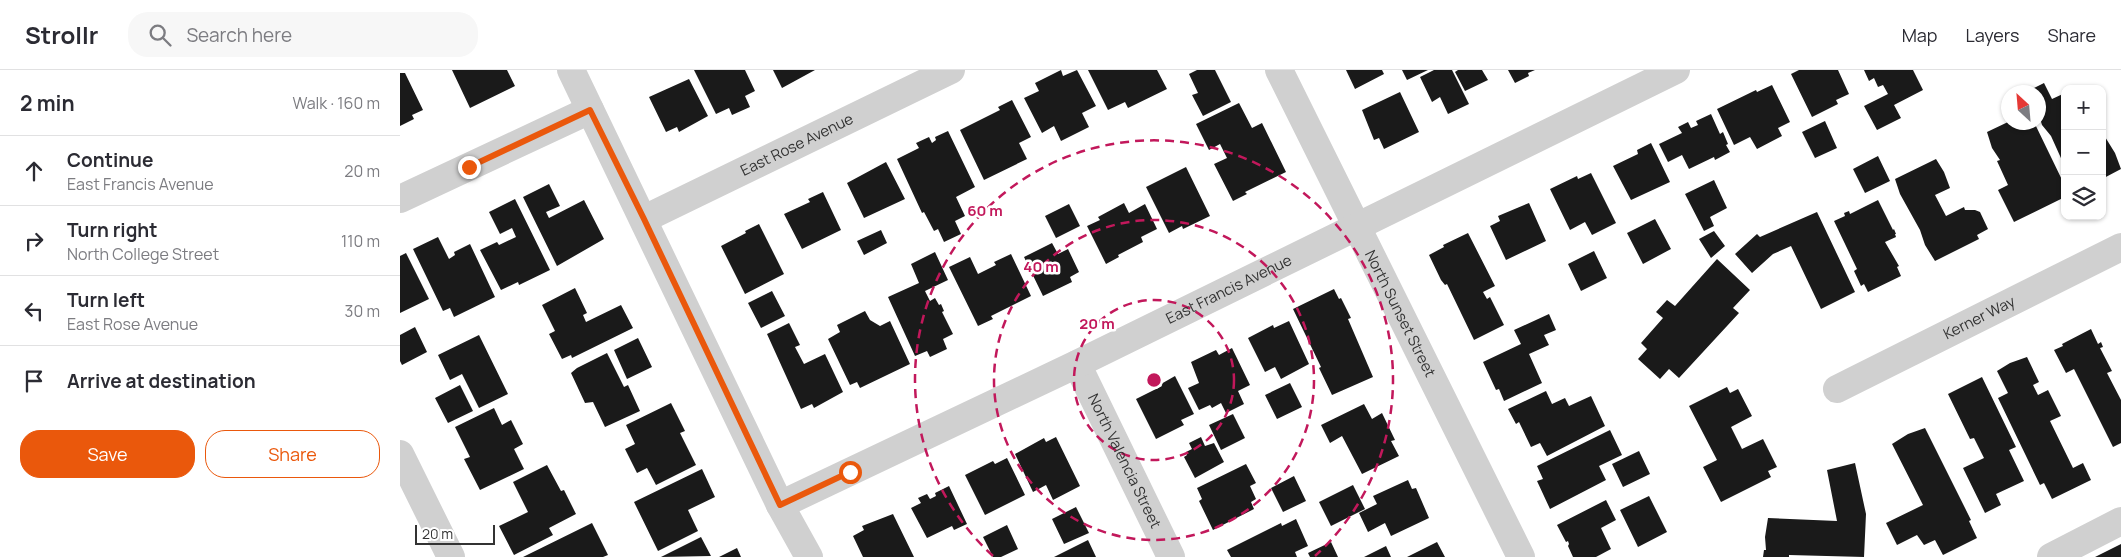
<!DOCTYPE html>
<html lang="en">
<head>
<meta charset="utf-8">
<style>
	:root { --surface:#fff; --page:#f7f7f7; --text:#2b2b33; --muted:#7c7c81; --line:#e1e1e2; --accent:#ea580c }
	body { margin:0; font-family:Manrope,sans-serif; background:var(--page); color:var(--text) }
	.controls { position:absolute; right:15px; top:15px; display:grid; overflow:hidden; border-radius:10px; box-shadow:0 1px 4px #0004 }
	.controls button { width:45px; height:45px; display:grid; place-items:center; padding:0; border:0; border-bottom:1px solid var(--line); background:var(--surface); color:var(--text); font:25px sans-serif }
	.compass { position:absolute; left:1601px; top:15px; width:45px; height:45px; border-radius:50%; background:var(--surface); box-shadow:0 1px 4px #0004; rotate:334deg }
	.scale { position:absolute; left:15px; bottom:12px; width:80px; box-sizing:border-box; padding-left:5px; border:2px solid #333; border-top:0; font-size:14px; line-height:18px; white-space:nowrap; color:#333; -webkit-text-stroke:4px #fff; paint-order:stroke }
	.stop { position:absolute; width:15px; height:15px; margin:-11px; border:4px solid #ea580c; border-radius:50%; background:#fff }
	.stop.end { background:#ea580c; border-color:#fff; box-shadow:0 1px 5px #0008 }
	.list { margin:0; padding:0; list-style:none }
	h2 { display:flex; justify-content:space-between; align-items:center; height:65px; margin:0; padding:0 20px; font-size:21px }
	h2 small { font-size:16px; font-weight:400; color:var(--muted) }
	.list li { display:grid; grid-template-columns:32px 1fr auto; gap:15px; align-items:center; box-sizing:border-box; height:70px; padding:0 20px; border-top:1px solid var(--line) }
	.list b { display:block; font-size:19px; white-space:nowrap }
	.list p { margin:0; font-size:16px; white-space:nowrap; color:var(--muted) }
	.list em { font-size:16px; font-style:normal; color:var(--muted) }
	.actions { display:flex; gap:10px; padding:15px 20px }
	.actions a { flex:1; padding:11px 0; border:1px solid var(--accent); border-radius:20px; text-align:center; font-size:18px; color:var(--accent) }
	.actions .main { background:var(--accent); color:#fff }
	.icon { flex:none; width:28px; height:28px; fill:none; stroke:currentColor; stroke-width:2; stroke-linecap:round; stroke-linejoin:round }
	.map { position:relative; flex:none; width:1721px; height:487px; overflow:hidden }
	header { display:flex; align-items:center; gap:30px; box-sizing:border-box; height:70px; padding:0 25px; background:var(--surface); border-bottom:1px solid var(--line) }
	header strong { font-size:24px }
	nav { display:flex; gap:28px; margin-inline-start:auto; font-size:18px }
	.search { width:350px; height:45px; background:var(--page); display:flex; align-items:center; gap:12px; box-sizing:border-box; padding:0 18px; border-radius:20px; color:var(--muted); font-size:19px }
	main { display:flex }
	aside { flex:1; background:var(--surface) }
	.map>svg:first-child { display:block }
	.building { fill:#1a1a1a }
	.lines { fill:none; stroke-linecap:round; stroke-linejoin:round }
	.minor { stroke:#d0d0d0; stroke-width:28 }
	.route { stroke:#ea580c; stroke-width:6 }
	.ring { fill:none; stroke:#c2185b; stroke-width:2.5; stroke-dasharray:9 6 }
	.labels { text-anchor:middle; stroke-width:5; stroke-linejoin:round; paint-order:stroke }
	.street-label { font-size:15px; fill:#333; stroke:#fff }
	.centre { fill:#c2185b; stroke:#fff; stroke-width:2.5 }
	.ring-label { font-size:15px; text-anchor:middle; font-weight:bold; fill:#c2185b; stroke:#fff; stroke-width:5; stroke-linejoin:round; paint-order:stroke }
</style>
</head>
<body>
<header>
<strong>Strollr</strong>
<div class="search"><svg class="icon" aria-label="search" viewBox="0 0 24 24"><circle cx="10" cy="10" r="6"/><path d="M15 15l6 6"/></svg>Search here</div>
<nav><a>Map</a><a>Layers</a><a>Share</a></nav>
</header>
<main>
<aside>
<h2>2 min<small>Walk · 160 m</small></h2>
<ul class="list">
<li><svg class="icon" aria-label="ahead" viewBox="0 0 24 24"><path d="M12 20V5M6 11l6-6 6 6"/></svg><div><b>Continue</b><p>East Francis Avenue</p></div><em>20 m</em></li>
<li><svg class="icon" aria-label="right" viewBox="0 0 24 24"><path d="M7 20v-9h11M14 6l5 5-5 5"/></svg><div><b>Turn right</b><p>North College Street</p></div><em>110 m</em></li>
<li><svg class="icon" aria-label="left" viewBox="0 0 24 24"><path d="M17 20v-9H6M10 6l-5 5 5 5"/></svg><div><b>Turn left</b><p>East Rose Avenue</p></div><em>30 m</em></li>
<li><svg class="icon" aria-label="arrive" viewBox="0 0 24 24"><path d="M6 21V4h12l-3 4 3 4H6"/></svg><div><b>Arrive at destination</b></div></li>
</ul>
<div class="actions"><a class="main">Save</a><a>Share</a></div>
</aside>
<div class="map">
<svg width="1721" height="487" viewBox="0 0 1721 487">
	<rect width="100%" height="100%" fill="#fff"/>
	<!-- building -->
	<path class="building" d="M52 0H107L115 16 70 38Z
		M294 0H345L355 21 345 26 350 37 332 45 329 38 316 44Z
		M373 0H415L382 18Z
		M661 0 663 6 677 0 696 36 682 43 689 57 661 71 654 56 642 63 624 28 639 21 635 13Z
		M688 0H757L767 19 728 38 725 32 708 40Z
		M797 0H815L831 32 803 46 792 25 798 23 789 4Z
		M946 0H982L984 4 955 19Z
		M1002 0H1028L1007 10Z
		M1034 0H1052L1069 34 1048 44 1040 27 1032 32 1020 7Z
		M1058 0H1082L1088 10 1065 21 1055 2Z
		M1108 0H1135L1128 3 1129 6 1115 13Z
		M1399 0H1438L1449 24 1436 30 1438 34 1412 47 1391 4Z
		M1464 0H1513L1523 20 1494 35 1501 48 1477 60 1464 36 1488 24 1483 15 1478 17 1474 8 1469 11Z
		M0 3H5L23 40 12 45 14 49 0 56Z
		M289 9 308 46 279 62 277 57 266 62 249 27Z
		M1644 13 1652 29 1665 23V97L1651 66 1642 55 1638 42V22H1626Z
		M1372 15 1390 52 1378 58 1382 66 1357 79 1350 67 1334 75 1317 39 1356 20 1357 22Z
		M1000 22 1019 62 984 79 979 68 974 70 962 40Z
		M612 30 631 67 619 73 627 89 584 110 560 60 600 40 598 37Z
		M839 33 852 58 862 53 886 102 845 122 847 124 833 131 814 94 827 88 820 74 809 80 796 54Z
		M1311 44 1320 64 1323 62 1328 74 1326 75 1330 82 1315 90 1314 87 1289 99 1282 85 1268 92 1259 74 1282 63 1278 57 1288 52 1291 58 1298 55 1296 51Z
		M1425 51 1437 78 1415 88 1402 62Z
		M1608 52H1634L1665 116V127L1614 152 1598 120 1608 115 1597 91 1600 90 1592 78 1587 62Z
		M548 61 575 117 556 127 565 146 555 151 561 164 544 172 538 159 534 161 524 142 522 143 497 89 519 78 516 73 529 67 532 73 536 70 535 67Z
		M1702 62 1715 83 1721 99 1702 109Z
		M1251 73 1270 112 1231 130 1213 96 1238 84 1237 80Z
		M1478 86 1490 111 1465 123 1453 99Z
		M1536 89 1544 102 1550 118 1535 125 1546 146 1564 137 1565 140H1575L1580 142 1588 159 1577 165 1579 169 1535 191 1525 175 1520 160 1500 124 1495 109Z
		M486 92 505 129 464 148 447 113Z
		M786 97 810 146 783 159 782 156 769 163 746 117Z
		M1191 103 1216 153 1192 165 1185 152 1170 160 1150 119 1177 106 1178 109Z
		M1314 110 1327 138 1310 147 1314 156 1304 161 1285 124Z
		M149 114 160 136 146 142 149 148 184 130 204 169 157 196 123 127Z
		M423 122 441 160 402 179 384 144 410 132 408 129Z
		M115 129 150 200 119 215 118 212 101 220 80 180 97 172 99 175 116 167 112 158 100 164 89 142Z
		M1478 130 1493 160 1494 159 1496 164H1495L1496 167 1485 172 1499 196 1497 197 1501 206 1468 222 1464 214 1461 216 1454 201 1457 199 1434 151 1445 146 1444 143 1449 141 1450 144Z
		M724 133 729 143 745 134 757 159 741 167 743 172 718 185 719 187 706 194 687 156 700 150 698 147Z
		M1129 133 1146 171 1106 190 1090 156 1100 151 1098 146Z
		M669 134 680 156 656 168 645 146Z
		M1417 142 1455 222 1421 239 1391 176 1373 184 1352 203 1335 184 1357 164 1360 167Z
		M1255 149 1271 179 1243 194 1227 163Z
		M359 154 384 204 345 224 321 176 346 163 345 161Z
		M481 160 487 173 464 185 457 171Z
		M1314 161 1325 176 1311 188 1299 169Z
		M1068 163 1095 216 1083 222 1087 229 1090 227 1104 255 1074 270 1047 214 1045 215 1041 210 1029 185 1044 177 1043 175Z
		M38 167 49 189 55 185 54 182 70 174 95 227 54 247 50 238 43 241 13 179Z
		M652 173 658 184 668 179 679 202 670 207 672 212 643 226 624 187Z
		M1194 181 1207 208 1181 221 1168 194Z
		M535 182 548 210 525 221 530 231 535 228 539 235 541 234 544 241 542 242 553 264 543 269 547 279 530 287 527 281 515 286 488 227 519 213 511 194Z
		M6 183 29 229 0 243V186Z
		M611 184 631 226 591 246 593 249 578 256 549 197 570 187 578 204 596 195 594 192Z
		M1317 189 1350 220 1333 238 1339 243 1279 308 1269 299 1260 309 1238 289 1247 279 1241 273 1263 248 1256 242 1267 230 1275 236Z
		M175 218 187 243 183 245 186 252 221 235 233 258 172 288 171 285 162 289 149 264 155 261 142 235Z
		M934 219 939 229 941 228 951 248 948 249 973 307 932 325 919 298 921 297 893 239Z
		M372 221 385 246 361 258 348 233Z
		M465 241 470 250 480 256 490 251 510 294 460 318 457 312 450 315 428 269 440 262 437 255Z
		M1149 244 1156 260 1144 265 1149 275 1129 284 1142 313 1104 331 1099 319 1096 320 1083 292 1121 274 1114 260Z
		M889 251 909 294 881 309 875 297 865 302 848 268 873 255 874 258Z
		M389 253 400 275 395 277 404 294 425 284 443 322 414 338 412 334 401 339 367 264Z
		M15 257 27 282 2 295 0 291V265Z
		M1691 259 1698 274 1701 272 1703 277 1700 278 1712 301 1707 303 1721 330V373L1713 377 1674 299 1666 303 1654 280 1663 276 1662 274Z
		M79 265 108 324 79 338 62 304 50 310 38 285Z
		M238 268 252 297 227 309 214 280Z
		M832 278 850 315 838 321 844 334 826 343 821 333 812 338 810 335 799 340 788 318 799 313 791 292 816 280 819 285Z
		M207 283 224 317 228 315 240 341 205 357 193 332 185 333 171 303 177 298Z
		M1627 287 1639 312 1633 315 1638 325 1648 320 1661 346 1650 351 1673 398 1683 393 1691 410 1652 429 1644 413 1640 415 1598 328 1608 323 1597 301 1610 293Z
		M775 306 794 344 781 350 784 355 756 369 736 329 762 316 761 314Z
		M1582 307 1616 377 1609 380 1624 411 1596 424 1601 435 1585 443 1563 398 1584 388 1574 368 1570 369 1548 324Z
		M890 313 902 337 877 349 865 325Z
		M60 315 73 341 48 353 35 328Z
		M1327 317 1330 323 1338 319 1352 346 1331 357 1342 379 1363 369 1377 397 1368 401 1371 407 1321 432 1303 397 1317 390 1289 336Z
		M1146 321 1152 334 1165 328 1169 336 1191 326 1205 356 1147 386 1140 373 1131 377 1119 352 1116 354 1108 339Z
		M271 333 285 361 280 363 296 395 256 415 247 398 237 403 225 379 235 374 226 355Z
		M964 334 972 349 982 343 995 370 991 371 999 386 962 404 942 366 930 373 921 355Z
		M94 338 102 355 111 350 123 374 114 379 124 399 80 420 64 389 70 387 55 357Z
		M833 344 845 368 821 380 809 355Z
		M1525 358 1571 450 1569 451 1577 468 1543 485 1535 470 1524 475 1517 465 1497 475 1486 453 1523 435 1492 374 1508 364Z
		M1210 360 1222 385 1199 396 1206 410 1150 439 1137 411 1143 409 1137 396Z
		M656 367 680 416 653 430 646 415 633 422 615 384 644 368 646 372Z
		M801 367 805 376 814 373 824 392 795 408 784 387 787 385 786 382 792 379 789 373Z
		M1239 381 1250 404 1223 417 1212 394Z
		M607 388 625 425 585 445 565 405 593 391 595 394Z
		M1455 393 1466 444 1464 487 1389 485V487H1363L1364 480H1366L1365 467 1368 448 1437 451 1427 400Z
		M846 394 856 413 850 416 856 429 851 432 854 439 813 460 799 431 802 429 797 418Z
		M147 395 161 421 164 420 176 444 149 458 153 465 114 485 99 456 128 442 113 412Z
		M302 399 315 427 288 440 298 461 258 481 234 432Z
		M894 406 906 431 883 442 871 418Z
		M1008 410 1012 419 1016 418 1029 448 991 466 985 453 968 462 959 443 977 434 973 426Z
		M953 415 965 439 931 456 919 432Z
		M549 416 567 454 554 460 552 456 527 468 511 438 521 433 518 428 527 424 530 429 536 426 535 423Z
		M1249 426 1267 462 1238 477 1220 440Z
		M1206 430 1216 450 1201 458 1211 479 1196 487H1173L1168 476 1169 474 1168 471 1166 472 1157 455Z
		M676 437 689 463 664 474 652 449Z
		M493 444 514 487H463L453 466 464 460 462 456Z
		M896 449 908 476 895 482 897 487H831L827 480 881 453 882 456Z
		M192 453 208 485 203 487H123Z
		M607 455 618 479 601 487H593L583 467Z
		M301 467 311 486 261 487Z
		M688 470 696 487H654Z
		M931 472 938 487H910L908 483Z
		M1037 472 1045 487H1007Z
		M1721 474V487H1695Z
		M986 476 991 487H964Z
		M337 478 341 487H319Z"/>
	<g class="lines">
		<!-- minor -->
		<g class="minor">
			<path d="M171 0 380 435 409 487"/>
			<path id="s1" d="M879 0 1121 487"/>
			<path d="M0 129 190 40"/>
			<path id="s2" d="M244 149 551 0"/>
			<path id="s3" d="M677 294 771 487"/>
			<path id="s4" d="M1437 319 1721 177"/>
			<path d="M0 384 51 487"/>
			<path id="s5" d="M380 435 677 294 1276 0"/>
			<path d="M1651 487 1721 451"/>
		</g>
	</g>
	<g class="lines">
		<!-- route -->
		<path class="route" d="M69 97 190 40 244 149 380 435 450 402"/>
	</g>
	<!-- distance rings -->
	<g class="ring">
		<circle cx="754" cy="310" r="80"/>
		<circle cx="754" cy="310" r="160"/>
		<path d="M593 486A239 239 0 1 1 915 486"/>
	</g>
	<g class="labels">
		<!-- street labels -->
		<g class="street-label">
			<text dy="5" stroke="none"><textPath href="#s2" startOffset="170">East Rose Avenue</textPath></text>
			<text dy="5" stroke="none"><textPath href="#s5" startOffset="498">East Francis Avenue</textPath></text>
			<text dy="5" stroke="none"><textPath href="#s1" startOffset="272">North Sunset Street</textPath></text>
			<text dy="5" stroke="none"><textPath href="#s4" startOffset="159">Kerner Way</textPath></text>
			<text dy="5" stroke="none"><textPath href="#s3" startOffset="108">North Valencia Street</textPath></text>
		</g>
	</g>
	<circle cx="754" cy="310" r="8" class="centre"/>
	<g class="ring-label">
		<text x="585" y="146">60 m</text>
		<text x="641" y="202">40 m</text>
		<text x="697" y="259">20 m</text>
	</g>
</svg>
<div class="controls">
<button>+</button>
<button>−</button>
<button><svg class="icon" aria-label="layers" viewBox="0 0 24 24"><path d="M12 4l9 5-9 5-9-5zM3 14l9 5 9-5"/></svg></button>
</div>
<svg class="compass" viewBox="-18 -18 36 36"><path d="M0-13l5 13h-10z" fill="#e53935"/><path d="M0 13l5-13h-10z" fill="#7c7c81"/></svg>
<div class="scale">20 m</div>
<div class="stop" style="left:450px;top:402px"></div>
<div class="stop end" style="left:69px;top:97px"></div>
</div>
</main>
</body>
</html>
